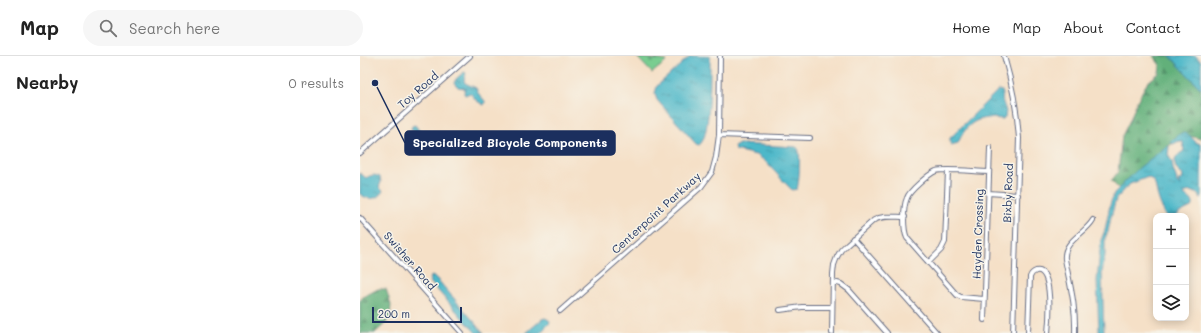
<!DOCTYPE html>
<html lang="en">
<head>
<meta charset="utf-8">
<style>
	:root { --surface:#fff; --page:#f6f6f6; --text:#222; --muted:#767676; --line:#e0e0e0 }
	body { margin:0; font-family:Mali,sans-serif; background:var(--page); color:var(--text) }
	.controls { position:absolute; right:12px; bottom:12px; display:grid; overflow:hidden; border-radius:8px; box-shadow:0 2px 10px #0003 }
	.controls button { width:36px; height:36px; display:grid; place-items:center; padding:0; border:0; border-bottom:1px solid var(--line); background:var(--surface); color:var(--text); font:20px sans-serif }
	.scale { position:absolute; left:12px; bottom:10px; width:90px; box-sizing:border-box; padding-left:4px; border:2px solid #1b2f5e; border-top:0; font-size:11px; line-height:14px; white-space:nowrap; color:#1b2f5e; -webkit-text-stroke:3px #f7f3e8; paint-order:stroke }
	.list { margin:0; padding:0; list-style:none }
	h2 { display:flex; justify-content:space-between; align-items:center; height:52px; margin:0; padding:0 16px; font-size:17px }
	h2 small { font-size:13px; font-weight:400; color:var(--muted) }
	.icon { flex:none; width:22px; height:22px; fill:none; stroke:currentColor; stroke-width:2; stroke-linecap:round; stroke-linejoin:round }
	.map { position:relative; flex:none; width:841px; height:277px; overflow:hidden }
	header { display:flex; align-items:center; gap:24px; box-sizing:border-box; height:56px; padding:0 20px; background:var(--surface); border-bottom:1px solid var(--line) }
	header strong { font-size:19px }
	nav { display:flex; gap:22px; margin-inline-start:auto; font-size:14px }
	.search { width:280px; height:36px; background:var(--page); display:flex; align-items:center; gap:10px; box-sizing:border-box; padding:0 14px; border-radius:22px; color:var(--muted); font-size:15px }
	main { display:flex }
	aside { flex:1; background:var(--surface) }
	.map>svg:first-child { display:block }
	.forest { fill:url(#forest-firs); stroke:#3e706c }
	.cemetery { fill:url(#cemetery-stones); stroke:#4a7e77 }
	.water { fill:url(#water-ripples); stroke:#347494 }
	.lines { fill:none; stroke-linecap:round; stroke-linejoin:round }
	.minor-casing { stroke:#676d83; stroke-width:6 }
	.minor { stroke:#fff; stroke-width:4 }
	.labels { text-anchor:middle; stroke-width:3; stroke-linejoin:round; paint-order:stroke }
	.street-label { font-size:11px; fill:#1b2f5e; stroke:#f7f3e8 }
	.leader { fill:none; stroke:#1b2f5e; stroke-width:1.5 }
	.callout-dot { fill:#1b2f5e; stroke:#f7f3e8; stroke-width:1.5 }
	.callout { fill:#1b2f5e; stroke:#1b2f5e; stroke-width:1.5 }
	.callout-label { font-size:12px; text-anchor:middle; font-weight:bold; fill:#fff }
</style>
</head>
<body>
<header>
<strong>Map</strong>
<div class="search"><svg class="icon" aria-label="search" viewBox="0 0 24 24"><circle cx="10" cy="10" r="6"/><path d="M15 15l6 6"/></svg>Search here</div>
<nav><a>Home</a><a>Map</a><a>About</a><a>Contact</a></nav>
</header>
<main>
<aside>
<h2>Nearby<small>0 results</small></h2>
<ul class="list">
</ul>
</aside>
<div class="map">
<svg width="841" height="277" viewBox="0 0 841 277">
	<defs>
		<pattern id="forest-firs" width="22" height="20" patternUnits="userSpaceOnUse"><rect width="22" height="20" fill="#62b07a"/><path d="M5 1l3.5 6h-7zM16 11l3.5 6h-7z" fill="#509067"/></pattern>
		<pattern id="cemetery-stones" width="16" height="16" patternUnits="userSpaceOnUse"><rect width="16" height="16" fill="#79cd90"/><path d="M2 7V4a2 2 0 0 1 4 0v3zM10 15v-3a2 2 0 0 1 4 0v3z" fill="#68b07f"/></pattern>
		<pattern id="water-ripples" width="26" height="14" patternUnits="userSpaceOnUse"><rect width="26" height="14" fill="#4db8c9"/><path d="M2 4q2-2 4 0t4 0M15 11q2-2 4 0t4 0" fill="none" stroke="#3f96a6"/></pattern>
	</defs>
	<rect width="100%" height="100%" fill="#f7f3e8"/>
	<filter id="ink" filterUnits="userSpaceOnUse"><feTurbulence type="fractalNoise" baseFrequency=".025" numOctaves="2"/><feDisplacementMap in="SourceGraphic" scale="8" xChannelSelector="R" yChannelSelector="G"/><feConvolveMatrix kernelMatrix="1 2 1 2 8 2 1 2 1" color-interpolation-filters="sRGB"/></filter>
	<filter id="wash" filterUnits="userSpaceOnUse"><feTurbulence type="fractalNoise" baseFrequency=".012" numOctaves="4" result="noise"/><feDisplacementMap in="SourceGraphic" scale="16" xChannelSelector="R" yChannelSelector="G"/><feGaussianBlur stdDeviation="0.9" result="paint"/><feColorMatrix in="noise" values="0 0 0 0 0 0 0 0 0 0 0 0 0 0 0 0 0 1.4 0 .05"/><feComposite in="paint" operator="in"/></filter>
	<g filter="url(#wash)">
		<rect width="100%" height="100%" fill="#f5e0c7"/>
		<!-- forest -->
		<path class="forest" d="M793 0H810L841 33V83L823 78 779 116 760 134 751 125 758 116 762 80 770 64 777 45 787 27 799 17 800 9Z
			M18 233H26L31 248 30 263 15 277H0V245L3 241Z"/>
		<!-- cemetery -->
		<path class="cemetery" d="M277 1 307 5 292 17Z"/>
		<!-- water -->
		<path class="water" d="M330 0 350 1C350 16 351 83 339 89L336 88 297 44 295 38 297 30Z
			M810 0H836L841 5V33Z
			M104 16 106 17 104 24 105 27 116 32 118 37 125 45V47L124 49 117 45 110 37 105 39 104 37 105 32 98 31 94 27 96 23Z
			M639 34 642 35 643 38C641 45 644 48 646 55L645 61 643 63C639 63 636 62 633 62 614 61 605 71 598 87L591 89 590 87V82L635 37Z
			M55 69 61 77 63 78 65 75C69 77 69 81 67 85H65L51 73 52 70Z
			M821 77C832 76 831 86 841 88V143C837 137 834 134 826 136L824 139C828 142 834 143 833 150L819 157 817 160H805C803 153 800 148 798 141 795 132 797 126 788 121L770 128 756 143 751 161 748 176 745 182V199L742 217 744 277H739L737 225 741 184 745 174 750 149 754 137 779 112 808 89 809 91 808 99 812 106 813 113 816 121 817 127 821 131 818 124H822L823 119C812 112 812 101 824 95L823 86 819 85 813 88 810 87 811 85Z
			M379 88 436 91C437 92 438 92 438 93 441 97 439 128 437 133L432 134 428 130 404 104 396 99 375 94 374 91Z
			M0 117 6 122C11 119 15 118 20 121L21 126 19 131 23 135C16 145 8 144 0 138Z
			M72 220 77 223 124 277H116L71 227 69 222Z
			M185 262 189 264 190 267 180 277H166L182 263Z"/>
	</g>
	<g filter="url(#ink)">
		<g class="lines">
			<!-- minor casing -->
			<g class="minor-casing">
				<path id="minor" d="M644 0C652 27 657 54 659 82L653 277
					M359 79 450 82
					M0 97 110 0
					M628 137 658 139
					M0 162 102 277
					M493 182 577 277
					M568 207 581 194 585 186 588 115
					M473 226 481 228 489 234 527 277
					M624 243 601 241 597 239 547 182C543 174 543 150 547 142 549 135 569 118 576 115 586 112 617 116 629 116
					M420 254 442 251H472
					M200 255 341 131 352 116 356 101 359 79 360 0
					M624 264 630 92
					M472 277 473 218 474 209 477 201 481 194 487 188 514 164C523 159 534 161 545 161
					M668 277 670 221C671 218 673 216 676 215 694 211 689 267 688 277
					M715 277C716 250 710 229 705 203 703 185 725 178 733 164"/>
			</g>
			<!-- minor -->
			<use href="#minor" class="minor"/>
		</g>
	</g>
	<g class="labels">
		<!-- street labels -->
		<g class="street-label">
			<text transform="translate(58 34) rotate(-41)" y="4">Toy Road</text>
			<text transform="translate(648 137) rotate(-88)" y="4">Bixby Road</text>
			<text transform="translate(296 157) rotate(-42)" y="4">Centerpoint Parkway</text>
			<text transform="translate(618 178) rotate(-88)" y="4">Hayden Crossing</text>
			<text transform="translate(50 205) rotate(49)" y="4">Swisher Road</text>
		</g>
	</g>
	<!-- callouts -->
	<path class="leader" d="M15 27L45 87"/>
	<circle class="callout-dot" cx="15" cy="27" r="4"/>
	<rect class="callout" x="45" y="75" width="210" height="24" rx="4"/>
	<g class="callout-label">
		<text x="150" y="91">Specialized Bicycle Components</text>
	</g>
</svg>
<div class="controls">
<button>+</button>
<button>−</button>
<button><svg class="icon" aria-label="layers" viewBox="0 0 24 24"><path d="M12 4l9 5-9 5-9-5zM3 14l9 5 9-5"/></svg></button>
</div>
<div class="scale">200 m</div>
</div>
</main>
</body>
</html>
